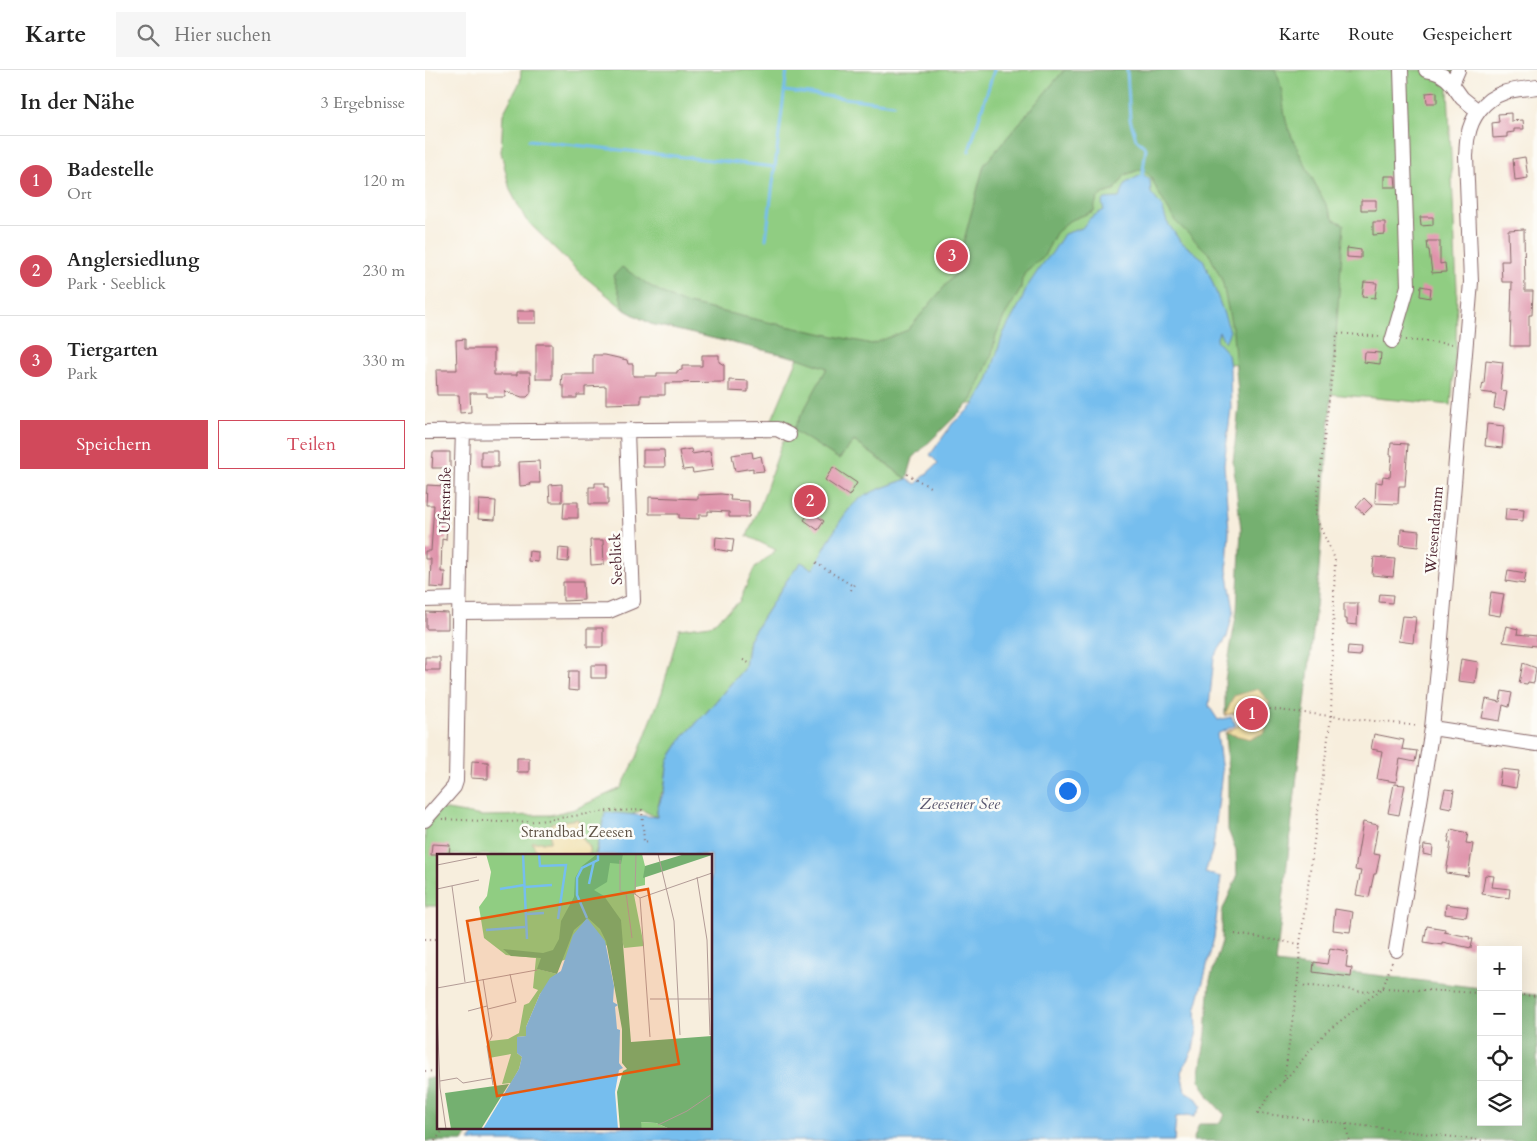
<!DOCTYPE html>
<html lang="de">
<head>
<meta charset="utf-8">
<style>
	:root { --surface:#fff; --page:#f6f6f6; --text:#222; --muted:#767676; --line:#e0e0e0; --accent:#d1495b }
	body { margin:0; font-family:Cardo,serif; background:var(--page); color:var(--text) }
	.controls { position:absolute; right:15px; bottom:15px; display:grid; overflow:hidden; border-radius:0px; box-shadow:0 5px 20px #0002 }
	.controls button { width:45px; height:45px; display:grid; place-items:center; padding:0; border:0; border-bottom:1px solid var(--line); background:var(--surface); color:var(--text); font:25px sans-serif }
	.you { position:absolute; left:642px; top:720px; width:18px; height:18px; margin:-12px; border:4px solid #fff; border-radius:50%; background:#1a73e8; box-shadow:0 0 0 8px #1a73e833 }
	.badge { display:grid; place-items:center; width:32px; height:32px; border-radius:50%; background:var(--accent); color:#fff; font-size:16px; font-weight:700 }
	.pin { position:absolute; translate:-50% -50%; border:2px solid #fff; box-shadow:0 1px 5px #0006 }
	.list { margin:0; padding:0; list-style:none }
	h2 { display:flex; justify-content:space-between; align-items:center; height:65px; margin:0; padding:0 20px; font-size:21px }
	h2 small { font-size:16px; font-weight:400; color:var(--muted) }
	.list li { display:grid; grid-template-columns:32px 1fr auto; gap:15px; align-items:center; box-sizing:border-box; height:90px; padding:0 20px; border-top:1px solid var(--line) }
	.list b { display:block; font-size:19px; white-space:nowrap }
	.list p { margin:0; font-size:16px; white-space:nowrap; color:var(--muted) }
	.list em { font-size:16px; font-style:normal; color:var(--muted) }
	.actions { display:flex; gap:10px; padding:15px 20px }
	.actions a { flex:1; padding:11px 0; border:1px solid var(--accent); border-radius:0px; text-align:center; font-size:18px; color:var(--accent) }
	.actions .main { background:var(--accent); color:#fff }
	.icon { flex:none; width:28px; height:28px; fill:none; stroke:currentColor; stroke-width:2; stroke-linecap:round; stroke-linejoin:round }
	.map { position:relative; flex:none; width:1112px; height:1071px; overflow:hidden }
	header { display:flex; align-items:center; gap:30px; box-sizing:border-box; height:70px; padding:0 25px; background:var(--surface); border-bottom:1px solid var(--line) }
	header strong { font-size:24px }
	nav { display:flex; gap:28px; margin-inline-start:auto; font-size:18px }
	.search { width:350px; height:45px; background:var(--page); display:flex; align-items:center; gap:12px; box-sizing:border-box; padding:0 18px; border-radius:0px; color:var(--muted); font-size:19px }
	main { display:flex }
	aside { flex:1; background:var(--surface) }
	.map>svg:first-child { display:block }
	.green { fill:#90cd82; stroke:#6d7656 }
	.forest { fill:#74b070; stroke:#5f684e }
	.sand { fill:#eeda9e; stroke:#9c7c64 }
	.water { fill:#76beee; stroke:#606e8c }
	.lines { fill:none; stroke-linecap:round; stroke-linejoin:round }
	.stream { stroke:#76beee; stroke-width:3 }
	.building { fill:#df93aa }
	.minor-casing { stroke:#876769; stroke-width:16 }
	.path { stroke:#876769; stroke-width:2; stroke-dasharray:1 4; stroke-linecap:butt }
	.minor { stroke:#fff; stroke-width:14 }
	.labels { text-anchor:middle; stroke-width:5; stroke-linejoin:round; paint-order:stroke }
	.street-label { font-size:15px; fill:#4a1f2b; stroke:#fdfcf7 }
	.park-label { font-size:15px; fill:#5f5345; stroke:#fdfcf7 }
	.water-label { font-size:16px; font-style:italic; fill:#59576f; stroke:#fdfcf7 }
	.inset-river { fill:none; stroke:#76beee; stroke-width:2.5 }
	.inset-road { fill:none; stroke:#b29b96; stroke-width:1 }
	.view { fill:#e8590c; fill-opacity:0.15; stroke:#e8590c; stroke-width:2.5 }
	.inset-edge { fill:none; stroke:#4a1f2b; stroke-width:2.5 }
</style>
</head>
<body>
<header>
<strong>Karte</strong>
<div class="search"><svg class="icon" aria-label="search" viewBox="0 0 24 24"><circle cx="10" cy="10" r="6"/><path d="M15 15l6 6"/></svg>Hier suchen</div>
<nav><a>Karte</a><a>Route</a><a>Gespeichert</a></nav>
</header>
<main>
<aside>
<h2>In der Nähe<small>3 Ergebnisse</small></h2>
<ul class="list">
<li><span class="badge">1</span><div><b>Badestelle</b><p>Ort</p></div><em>120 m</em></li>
<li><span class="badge">2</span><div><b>Anglersiedlung</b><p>Park · Seeblick</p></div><em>230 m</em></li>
<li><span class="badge">3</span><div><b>Tiergarten</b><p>Park</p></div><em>330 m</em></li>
</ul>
<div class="actions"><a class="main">Speichern</a><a>Teilen</a></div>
</aside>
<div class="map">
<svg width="1112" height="1071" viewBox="0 0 1112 1071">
	<rect width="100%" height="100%" fill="#fdfcf7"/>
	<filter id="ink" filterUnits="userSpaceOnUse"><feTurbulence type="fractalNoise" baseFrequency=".02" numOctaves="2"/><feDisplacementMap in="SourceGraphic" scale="10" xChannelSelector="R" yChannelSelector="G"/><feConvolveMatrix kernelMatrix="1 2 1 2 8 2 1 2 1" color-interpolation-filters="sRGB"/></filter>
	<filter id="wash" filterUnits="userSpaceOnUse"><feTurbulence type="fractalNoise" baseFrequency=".0096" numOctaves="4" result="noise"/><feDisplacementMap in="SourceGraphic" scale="20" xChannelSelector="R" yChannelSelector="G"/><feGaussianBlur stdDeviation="1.12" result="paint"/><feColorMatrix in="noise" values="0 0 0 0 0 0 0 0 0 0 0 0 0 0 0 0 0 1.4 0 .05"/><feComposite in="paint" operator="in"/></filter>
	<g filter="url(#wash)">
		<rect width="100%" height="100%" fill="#f7eedd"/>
		<!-- green -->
		<path class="green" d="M96 0H1039L1023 19 1032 219 1031 275 1026 335 906 324 909 278 371 361 414 389 429 371 482 409C468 414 452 419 439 427 416 440 402 477 388 500L376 492 362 510 324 569 320 597 280 644 258 667 243 690 239 720 236 724 231 747 217 740 206 745 181 743 170 785H14V836H0V752L11 738 57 746 125 745 150 739 196 718 212 687 237 622 254 559 286 555 314 532 329 499 351 480 322 466 336 434 357 373 366 362 340 366 373 288 226 254 200 240 154 202 101 150 85 120 76 82 78 44 95 12Z"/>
		<!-- forest -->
		<path class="forest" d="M639 0H850C860 18 856 41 864 60 877 91 894 120 909 150L919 154 892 527 851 893 1056 918V1052H1093V923L1112 925V1071H768L774 1054H793L800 1045 786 1030 774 1010 781 963 785 910 797 871V841L812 807 811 780 803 760V702L800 663 815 655 811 643 800 645V610L812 540 816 459 808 392 814 336 808 263 797 210 784 184 750 151 733 122 726 107 717 99 700 105 689 121C675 124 671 126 669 141L644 151 631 163 618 188 601 201 597 209 596 219 579 247 571 265 567 284 547 330 488 388 482 409 429 371 414 389 368 360 402 298 373 288 226 254 200 240 188 206 197 197 227 217 255 232 338 251 447 274 483 260 530 204 559 95Z
			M0 1008H14V1057H49L38 1071H0Z"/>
		<!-- sand -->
		<path class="sand" d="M833 619 844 632 840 662 826 669 800 663 815 655 811 643 800 645 809 626Z
			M153 749 157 768 165 778 164 785H113L107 772H125L126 753Z"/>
		<!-- water -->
		<path class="water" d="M718 104 725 110 726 123 737 137 742 152 755 171 778 189 787 211 805 261 800 272 794 262 791 271 803 284 805 298 806 339 799 394 804 460 802 500 809 540 802 567 789 587 784 636 793 650 806 647 811 655 792 664 797 702 788 778 780 803 796 807 789 868 779 908 771 937 772 961 768 979 756 1002 760 1021 772 1029 776 1037 769 1047 763 1045 751 1047 749 1071H44L55 1057H286V785H171L180 742 232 747V740L239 720 243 690 258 667 280 644 320 597 324 569 362 510 376 492 388 499C402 477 416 440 439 426 452 419 468 414 482 409L491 414 513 393 505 385 528 353 548 336 563 311 578 264 596 232 602 217 616 196 627 183 639 164 657 158 665 148 679 140 677 133 680 129 694 128 701 113Z"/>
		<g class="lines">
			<!-- stream -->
			<path class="stream" d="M702 0 705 49 711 69 721 78 717 108
				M359 21 469 34
				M104 70 350 97
				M544 81 569 0
				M341 169 362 0"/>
		</g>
		<g id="blocks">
			<!-- building -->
			<path class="building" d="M1012 22V33H1002L1001 23Z
				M1086 43V51L1098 50 1099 59H1089V62L1082 63V67L1068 68 1067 53 1074 52 1073 44Z
				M1100 87 1103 108 1090 110 1088 89Z
				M959 106H970L971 117H959Z
				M936 130H951V140H936Z
				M995 147H1008V155L996 156Z
				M948 152H960V164L948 165Z
				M1099 159 1100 221H1108L1107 245H1104V276H1085L1087 212H1077L1076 191H1084L1083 160Z
				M1002 171H1015V194L1020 193 1021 202 1007 203 1004 180H1003Z
				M922 178 936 180V188L922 187Z
				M939 212 952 213 950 228 937 227Z
				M996 216 1006 218 1005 228 995 226Z
				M92 241H111V253H92Z
				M40 269V279H69V305H92V302H105L106 322 104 325 102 327H97L80 321V327H62V323H45L46 342 35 343 34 325H12L11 300H32L31 270Z
				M111 274H127V309H111Z
				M940 282 956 283 955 294 939 292Z
				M168 285H180L202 290 203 294H208V306H232V303H252V301L257 300V296H277V285H294V292L299 295V312L240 313V325H216V333L181 334V316L160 317V325H152V328H139V316H136L137 304H168Z
				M1061 290 1078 292 1075 320 1082 321 1079 340 1069 338 1071 324 1056 322 1058 313 1059 314Z
				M304 310 323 311V322L304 321Z
				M1062 354 1079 356 1077 378 1060 376Z
				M966 373 983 374 980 416H974L973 434 950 433 951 412 957 413 958 406 965 407 967 385H965Z
				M266 379 267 384 285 381 288 400 268 403 267 399 258 400 254 381Z
				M218 380H239L240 397H218Z
				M56 381H73V397H56Z
				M8 382H25V398H7Z
				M327 382 328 388 336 386 339 401 328 402V398L310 401 307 385Z
				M114 391 115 413H105L106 415 95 416 94 392Z
				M408 397 432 413 424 426 400 410Z
				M170 413H180V417H183V434H164V417H170Z
				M137 414V432H125L124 415Z
				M2 415 20 416 19 439 23 440 21 470 17 469 16 502H20L19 518 5 517 6 489H0V481H6L9 435H1Z
				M296 424 306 425 305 430 324 431V447H304V442L283 441V445H274V449L254 448V444H224V427L273 429V425Z
				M939 428 947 436 939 444 931 437Z
				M54 430 71 431 70 450 53 449Z
				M139 432H153V448H138Z
				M1081 438 1099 439 1098 451 1080 450Z
				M385 441 399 451 393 460 379 450Z
				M976 459 994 461 993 477 975 475Z
				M291 467 309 469 307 482 290 479Z
				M165 470H178L179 494 166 495Z
				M134 478 144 479 143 492 133 491Z
				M104 481 113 482V492L103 491Z
				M949 487 970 489 968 507 947 505Z
				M1083 500 1101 503 1099 514 1081 511Z
				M138 512H158L159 530 138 531Z
				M1066 522 1079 524 1075 546 1063 544Z
				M955 524 968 525 967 533 954 532Z
				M919 533H933L932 555 922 554V549H919Z
				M1 542 23 543V559H1Z
				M977 546 991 547 988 573 973 571Z
				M1082 556 1093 559 1092 564 1112 566V576L1078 572Z
				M162 558H178V577H162Z
				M923 576 936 577 935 586 922 585Z
				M0 587H15V600H0Z
				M1036 589 1053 592 1050 613 1033 611Z
				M1098 593 1111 598 1109 613 1103 612 1102 614 1094 613Z
				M166 595H181V608H166Z
				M144 601H153V621L143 620Z
				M1077 621 1087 623 1084 637 1078 635 1075 651 1057 648 1061 629 1075 632Z
				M949 664 979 670 977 679 992 681 990 692 975 689 971 712 952 709 957 681 946 679Z
				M92 688H104V702H92Z
				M47 691 63 692V709L46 708Z
				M1076 699 1094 701 1091 718 1074 715Z
				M969 714 980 715 974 745 963 743Z
				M1020 719 1029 720 1026 738 1016 736Z
				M938 752 953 755 948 784 955 785 951 804H949L944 827 931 825 936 801 930 800Z
				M1026 759 1043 763 1041 773 1048 774 1043 806 1021 803 1026 773 1023 772Z
				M7 774 25 775 24 785H6Z
				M999 775 1008 776 1007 786 998 784Z
				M1060 805 1069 806 1067 817 1085 819 1084 828 1057 824Z
				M1021 834 1043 837 1041 847 1020 844Z
				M910 839 928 842 925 862 908 860Z
				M1002 856 1020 859 1019 862 1045 867 1044 869H1048L1046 878 1017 872V875L999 872Z
				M905 878 923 881 921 897 927 898 926 907 888 902 889 892 902 894Z"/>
		</g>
	</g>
	<g filter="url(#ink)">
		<use href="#blocks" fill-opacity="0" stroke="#876769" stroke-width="1"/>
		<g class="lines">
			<!-- minor casing -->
			<g class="minor-casing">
				<path id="minor" d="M1001 0C1013 2 1019 5 1027 14
					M1033 0 1027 14 1037 28 1053 41
					M967 271 983 216 976 0
					M0 362 352 359 364 365
					M0 530 34 529
					M35 542 184 541 208 531 202 361
					M1007 658 1112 674
					M0 750 29 717 31 711 37 393 38 361
					M971 880 1007 658 1015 580 1046 212 1041 86C1042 79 1041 72 1043 66 1046 48 1059 29 1078 23 1088 19 1101 19 1112 17"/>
			</g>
			<!-- path -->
			<path class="path" d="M981 270 1028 274
				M482 404 505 417
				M391 493 428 516
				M426 520 430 512
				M318 590 326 594
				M835 638 994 656
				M17 749 75 752 114 751 183 741 217 740 219 772 224 771
				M810 864 875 874 873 909 874 912 880 916 911 917 937 922 958 918 1056 923
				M0 869H14
				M875 874 906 646 910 489 890 446 912 263 956 267
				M967 892 958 918 901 962 859 1011 847 1022 833 1043 1061 1071
				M1093 925 1112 926
				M0 1001 14 1002
				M859 1011 873 909
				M921 1054 924 1071
				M10 1071 20 1057"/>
			<!-- minor -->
			<use href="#minor" class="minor"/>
		</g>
	</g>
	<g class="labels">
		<!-- street labels -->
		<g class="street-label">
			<text transform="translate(20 430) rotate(-89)" y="5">Uferstraße</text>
			<text transform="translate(1009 460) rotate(-85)" y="5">Wiesendamm</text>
			<text transform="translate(191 489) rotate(-92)" y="5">Seeblick</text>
		</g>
		<!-- park labels -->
		<g class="park-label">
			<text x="152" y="767">Strandbad Zeesen</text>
		</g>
		<!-- water labels -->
		<g class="water-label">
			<text x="535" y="739">Zeesener See</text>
		</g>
	</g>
	<!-- overview -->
	<g transform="translate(12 784)">
		<rect width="275" height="275" fill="#f7eedd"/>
		<path d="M49 0H205L208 12V31L199 33 197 41 207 92 187 94 185 86 101 115 120 120 103 140 89 173V182L80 183V199L85 203 82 215 74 229 65 230 74 200 52 204 50 192 53 187 71 185 82 179 87 151 92 149 101 136 96 134 99 104 69 101 47 84 42 53 50 42 54 18ZM203 268 219 269 233 275H205Z" fill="#90cd82"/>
		<path d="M160 0H186L184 10 173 9 170 28 157 36 167 42 184 66 194 188 275 182V275H233L219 269 204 268 205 275H183L180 238 186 217 190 215 185 209V175L169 87 163 75 151 64 137 76 120 120 100 115 104 104 74 102 66 95 106 99 116 96 122 85 124 67 137 43 138 24 145 12ZM248 0 275 1 206 24 208 12ZM72 230 44 275H14L8 239Z" fill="#74b070"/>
		<path d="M150 64 168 87 177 132 176 148 181 151 178 153 180 175 183 176 182 209 186 214 182 216 178 238 181 275H46L82 215 85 203 80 199V183L89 182V173L103 140 113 124 124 117 136 81Z" fill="#76beee"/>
		<path class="inset-river" d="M86 0 90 85M102 0 103 12 129 11 121 65M152 30 157 7M88 33 115 31M63 35 87 31M90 60 107 59M150 64 140 41V24L145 14 161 6V0M49 76 88 73"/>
		<path class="inset-road" d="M199 0 198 40 203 44M221 0 237 67 243 181M183 6V37L198 40M0 11 40 3M260 23 270 86 273 181M15 32 28 128M0 35 42 26M189 39 195 84M203 44 213 183M203 44 275 19M46 125 55 182 50 192 56 231M0 134 100 116M213 145H275M0 155 3 234 9 275M51 155 79 148 73 120M31 157 50 152M3 227 20 224 26 229 55 224M221 271 250 257 275 240"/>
		<path class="view" d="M211 35 242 210 60 242 30 67Z"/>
		<rect width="275" height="275" class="inset-edge"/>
	</g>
</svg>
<div class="controls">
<button>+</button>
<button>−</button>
<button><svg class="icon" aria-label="locate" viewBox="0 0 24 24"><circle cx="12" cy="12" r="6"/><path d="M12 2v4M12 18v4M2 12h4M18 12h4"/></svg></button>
<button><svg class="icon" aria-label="layers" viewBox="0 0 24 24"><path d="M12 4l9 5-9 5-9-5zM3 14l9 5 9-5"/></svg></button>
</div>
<div class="you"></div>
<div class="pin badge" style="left:827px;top:644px">1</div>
<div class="pin badge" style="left:385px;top:431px">2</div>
<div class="pin badge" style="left:527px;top:186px">3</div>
</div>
</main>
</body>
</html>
